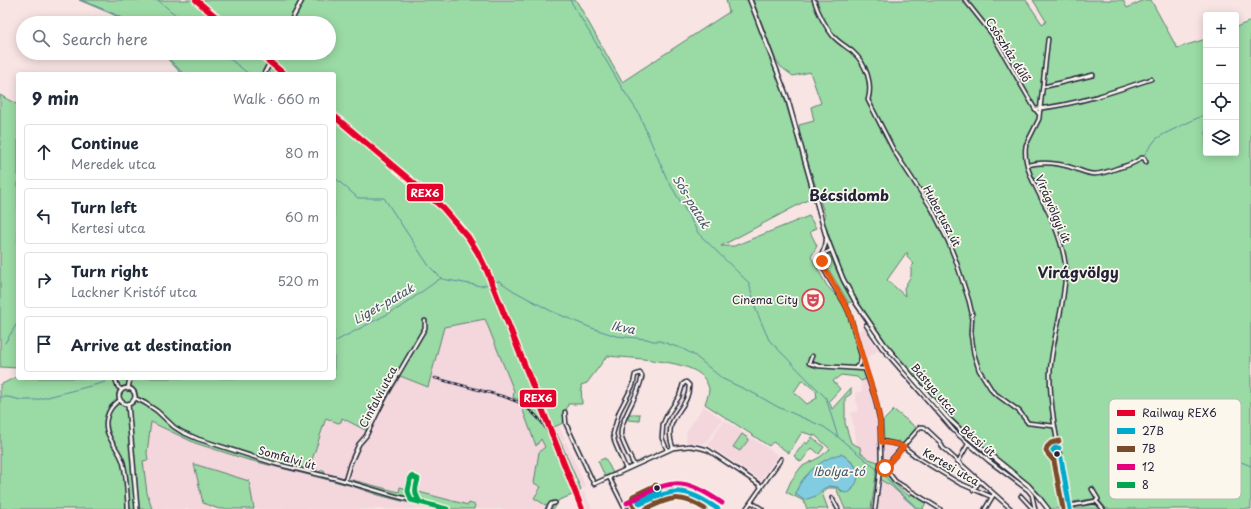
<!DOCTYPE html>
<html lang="en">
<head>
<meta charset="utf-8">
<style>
	:root { --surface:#fff; --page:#f2f2f3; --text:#1f2937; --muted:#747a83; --line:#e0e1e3 }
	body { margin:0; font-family:"Playpen Sans",sans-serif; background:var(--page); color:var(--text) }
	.controls { position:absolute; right:12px; top:12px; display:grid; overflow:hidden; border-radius:4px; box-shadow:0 2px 10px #0003 }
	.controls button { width:36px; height:36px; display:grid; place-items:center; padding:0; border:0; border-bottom:1px solid var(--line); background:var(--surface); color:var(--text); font:20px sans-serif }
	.stop { position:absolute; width:12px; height:12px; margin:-9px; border:3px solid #ea580c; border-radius:50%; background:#fff }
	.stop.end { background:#ea580c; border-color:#fff; box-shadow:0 1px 4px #0008 }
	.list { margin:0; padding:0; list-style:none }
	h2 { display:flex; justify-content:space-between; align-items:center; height:52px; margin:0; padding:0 16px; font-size:17px }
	h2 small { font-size:13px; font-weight:400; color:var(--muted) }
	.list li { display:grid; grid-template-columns:26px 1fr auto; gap:12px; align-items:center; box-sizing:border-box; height:56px; margin:0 8px 8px; padding:0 8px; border:1px solid var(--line); border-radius:4px }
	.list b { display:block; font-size:15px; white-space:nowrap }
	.list p { margin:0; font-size:13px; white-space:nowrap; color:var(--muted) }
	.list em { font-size:13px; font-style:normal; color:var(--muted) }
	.icon { flex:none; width:22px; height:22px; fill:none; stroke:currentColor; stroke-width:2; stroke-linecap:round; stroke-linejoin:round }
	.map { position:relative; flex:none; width:1251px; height:509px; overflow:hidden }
	.search { position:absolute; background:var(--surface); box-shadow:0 2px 10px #0003; left:16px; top:16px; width:320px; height:44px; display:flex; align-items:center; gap:10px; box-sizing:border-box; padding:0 14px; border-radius:22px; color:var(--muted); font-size:15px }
	.panel { position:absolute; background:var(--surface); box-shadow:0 2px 10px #0003; left:16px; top:72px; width:320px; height:308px; border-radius:4px }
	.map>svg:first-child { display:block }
	.built { fill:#f4d6dd }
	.green { fill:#9adaa4; stroke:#5e7e70; fill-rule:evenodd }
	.water { fill:#81cce1; stroke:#5b889f }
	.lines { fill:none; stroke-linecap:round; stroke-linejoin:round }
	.stream { stroke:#5b889f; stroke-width:1 }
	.minor-casing { stroke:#22223b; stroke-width:5.5 }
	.major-casing { stroke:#22223b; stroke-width:6 }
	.minor { stroke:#fbf7ec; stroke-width:2.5 }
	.major { stroke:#fbf7ec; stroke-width:3 }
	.rail-casing { stroke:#22223b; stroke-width:2.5 }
	.rail { stroke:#fbf7ec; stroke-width:1; stroke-dasharray:3; stroke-linecap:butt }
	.bus-1-casing { stroke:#fbf7ec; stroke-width:8 }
	.bus-2-casing { stroke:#fbf7ec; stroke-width:8 }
	.bus-3-casing { stroke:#fbf7ec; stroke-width:8 }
	.bus-4-casing { stroke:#fbf7ec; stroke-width:8 }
	.bus-1 { stroke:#00a9ce; stroke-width:5 }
	.bus-2 { stroke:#7a4b2a; stroke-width:5 }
	.bus-3 { stroke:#e5007d; stroke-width:5 }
	.bus-4 { stroke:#00a651; stroke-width:5 }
	.rail-1-casing { stroke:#fbf7ec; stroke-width:9 }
	.rail-1 { stroke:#e4002b; stroke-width:6 }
	.route { stroke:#ea580c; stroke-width:5 }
	.bus-dot { fill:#22223b; stroke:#fbf7ec; stroke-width:1.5 }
	.labels { text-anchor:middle; stroke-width:3.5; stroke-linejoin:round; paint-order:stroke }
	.street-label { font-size:11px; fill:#22223b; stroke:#fbf7ec }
	.poi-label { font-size:11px; fill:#22223b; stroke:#fbf7ec; text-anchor:end }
	.water-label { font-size:12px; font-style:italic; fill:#3e556d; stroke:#fbf7ec }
	.district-label { font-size:15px; font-weight:bold; fill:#22223b; stroke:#fbf7ec }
	.key { fill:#fbf7ec; stroke:#bab7b7; stroke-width:1 }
	.key-label { font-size:11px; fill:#22223b }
	.line-badge { stroke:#fbf7ec; stroke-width:1.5 }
	.badge-label { font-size:11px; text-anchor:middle; font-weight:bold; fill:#fff }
</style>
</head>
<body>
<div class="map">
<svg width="1251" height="509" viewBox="0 0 1251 509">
	<rect width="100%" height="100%" fill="#f7e4e3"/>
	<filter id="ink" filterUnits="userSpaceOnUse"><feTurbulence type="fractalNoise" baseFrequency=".025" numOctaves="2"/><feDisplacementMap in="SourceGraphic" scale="8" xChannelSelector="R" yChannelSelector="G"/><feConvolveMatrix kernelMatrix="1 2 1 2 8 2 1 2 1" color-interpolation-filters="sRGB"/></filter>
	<g filter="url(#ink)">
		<!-- built -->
		<path class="built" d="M424 191 451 214 469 233 479 250 492 281 490 282 478 255 463 231 447 214 423 193Z
			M494 284 583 509H581L491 285Z
			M485 319 514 391 513 398 499 394 498 397 521 405 536 445 541 438 545 447 541 487 534 498 547 506 545 509H474L475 505 468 503V505L400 487 399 492 325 473 324 470H322L319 472 304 468 321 416 338 423 342 418 369 432 400 376 428 387 444 327Z
			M864 328 878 350 866 359 857 332Z
			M867 378 876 413 878 439V462L869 459 861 453 860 447 857 445 851 413 858 411 855 393 862 391 861 381Z
			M704 406 722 419 706 443H688V441H686L687 431Z
			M724 420 778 455 761 480 708 445Z
			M151 422 195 443 245 459 349 485 378 495 433 509H152L147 493 143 461 148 460 147 453Z
			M559 426 565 439 562 441 556 427Z
			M566 442 586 487 582 488 562 443Z
			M885 443 895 444 901 448 887 464 884 463Z
			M882 481 890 485 917 509H878Z
			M584 492 592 509H587L580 493Z"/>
		<!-- green -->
		<path class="green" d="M79 0H576L622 82 729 12 726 0H748L778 76 813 197 721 246H734L809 216 816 228 810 232 817 246 811 257 827 286 840 299 847 314 866 379 861 381 857 377 841 375 833 381 840 389 829 401 832 409 851 388V394L845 398V423L851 443 860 447 861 453 869 459 878 462 871 509H845L836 488H828L822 493 828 509H807L804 501 786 492 791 481 801 467 820 457 830 449 816 436 802 432 789 453 773 442 769 446 705 404C706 400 709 394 709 389 708 384 704 377 700 374 683 360 629 358 607 356L587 383 581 385 582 404H568L563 423 554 427 581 489 578 493 584 509H583L494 284 491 285 553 439C544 422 534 410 517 400L522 401V400L513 398 514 391 485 319 444 327 428 387 400 376 369 432 342 418 341 422 338 423 326 418 312 460 317 471 319 472 322 470H324L325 473 399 492 400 487 468 505 469 503 475 505 474 509H433L378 495 349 485 245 459 195 443 151 422 147 453 148 460 143 461 147 493 152 509H0V385L18 376V378H334V74H180L178 70 162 53H329V23H130L110 13ZM424 191C455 213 482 244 492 281L489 282C486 274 484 266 480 259 468 232 445 211 423 193ZM802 380 816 391 817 398 807 404 794 392ZM843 455C859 467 862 471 852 490L842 492C833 481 825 485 818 495H796C796 490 798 487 801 483 811 467 825 460 843 455Z
			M753 0H1026L1043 25 1046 21 1033 0H1123L1127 8 1144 0H1151L1177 48 1206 39V153H1236V27L1251 21V509H1106L1098 498 1066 503 1067 509H1050L1040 494 1030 484 1003 462 964 432 946 414 886 344 863 312 853 296 838 262 823 218 825 216 800 137 799 125 814 121 811 107 821 103 810 72 793 76 781 67 775 58ZM906 253H908L907 255 908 258 914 264 911 267V276L904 288 905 296 887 280Z
			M0 95 18 105V368L0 367Z
			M829 254 843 285 853 301 849 303 827 267 825 260 827 256Z
			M521 405C551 422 563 464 575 494L559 500 554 509H545L547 506 534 498 541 487 534 483 539 452 545 447 541 439 536 446Z
			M894 410 918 429 904 445 899 441 895 442 884 439 883 421Z
			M628 414H640L639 421 628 420Z
			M742 434 749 439 740 451 733 447Z
			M812 437 824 447 819 454 812 448 801 462 794 456 805 442 807 444Z
			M605 458 613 473 605 476 598 461Z
			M194 464 249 481 254 509H219L203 503Z
			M882 469 902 491 910 496 911 494 926 503 923 508 924 509H917L890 485 882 481 881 479Z
			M1096 504 1102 509H1072L1071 508Z"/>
		<!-- water -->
		<path class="water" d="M841 454C845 456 848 459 851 462 862 472 859 481 850 492L845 493 837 487 829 486 823 489 816 496 804 500 798 496 796 493C800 476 824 457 841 454Z"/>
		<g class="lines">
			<!-- stream -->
			<path class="stream" d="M81 0 110 12 131 23
				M158 0 185 23
				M570 0 597 45 622 88 638 112 667 179 690 218 698 233 749 283 756 310 769 340 826 398 838 437
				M163 53 182 72V74
				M222 53 249 74
				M1144 155 1156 139 1164 134 1206 114
				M334 177 358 198H384L429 266 442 279 481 286 499 281 514 291 551 311 577 322 589 327 616 336 647 339 653 341H660L683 349 694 355 723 379 755 394 778 407 824 427 838 437 885 476 898 491 919 509
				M334 342 399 308 441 278
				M5 343 18 322
				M0 397H8L21 400H36L102 383 105 382 108 378
				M1197 444 1251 466"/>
			<!-- minor casing -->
			<g class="minor-casing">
				<path id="minor" d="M814 0C818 12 825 26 833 36 838 42 847 47 853 52 866 64 873 83 868 100L894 151 932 209 948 241 956 261 969 301 972 314 971 334 974 354 979 370 993 392 1019 411 1028 423 1054 426
					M965 0 992 34 1035 109 1039 114
					M1048 39 1039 119 1026 145C1021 169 1044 200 1053 222 1058 234 1063 249 1065 262 1067 272 1065 281 1064 290 1061 318 1051 346 1050 374 1050 420 1063 464 1070 509
					M1043 87 1093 75
					M1035 109C1075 105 1113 92 1151 79
					M1028 165C1044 161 1060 163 1076 169 1082 171 1088 174 1094 174 1102 174 1110 171 1118 168 1126 166 1134 164 1141 158H1144L1146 162
					M826 239C827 248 820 253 821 259 823 274 842 296 849 312L865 369 875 398 880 421 881 460 875 509
					M822 260 825 253 831 250
					M866 325 882 348 955 432 989 461 1028 490 1032 495 1035 509
					M812 356 809 363 819 366 865 369
					M856 367 860 364 861 358
					M115 378 118 387 122 390
					M135 398 145 403 157 411 174 427 182 432 198 439 276 464 338 479 395 496 447 509
					M120 400C107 408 102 424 110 438 114 446 120 453 123 462 127 477 127 494 128 509
					M565 412 566 424 594 484 673 448 690 446 701 448 708 450 760 485 761 488
					M881 441 896 444 904 447 918 458 959 483 992 497
					M667 450 662 438 663 424 667 415 679 397 683 384 686 382 689 385C690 411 661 415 673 448
					M958 462 968 444
					M626 469 615 443 613 434 619 412 633 385 635 375 640 373 642 376C640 394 619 420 621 436 623 444 630 457 634 465
					M609 477 625 509
					M345 481 350 464 359 444 366 436 386 395 425 328V321
					M1092 489 1098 499 1096 501 1103 509
					M973 490 980 481
					M1021 496 1033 509
					M832 498 838 509
					M751 502 762 509
					M1069 506 1096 501
					M548 509 551 504 555 503
					M630 509C647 500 668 486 688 492 699 495 709 503 718 509
					M746 509 781 459
					M940 509 895 481 885 468 886 466 920 427H924L940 442 943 448 1011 509
					M985 509 994 494"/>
			</g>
			<!-- major casing -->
			<g class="major-casing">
				<path id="major" d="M750 0 787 97 826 236 843 279 856 303 885 345 948 418 967 436 1028 485 1037 495 1048 509
					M290 23 302 0
					M264 74 275 53
					M119 396a8 8 0 1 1 16 0a8 8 0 1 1-16 0Z
					M128 389 130 378
					M128 404 137 509"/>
			</g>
			<!-- minor -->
			<use href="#minor" class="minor"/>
			<!-- major -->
			<use href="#major" class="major"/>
			<!-- rail casing -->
			<g class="rail-casing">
				<path id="rail" d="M435 378 505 397 523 404 533 413 542 422 559 451"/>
			</g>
			<!-- rail -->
			<use href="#rail" class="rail"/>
			<!-- bus-1 casing -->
			<g class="bus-1-casing">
				<path id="bus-1" d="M1059 448H1055L1053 450 1061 458 1070 509
					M659 491 638 500 640 504C677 487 683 487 718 509"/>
			</g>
			<!-- bus-2 casing -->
			<g class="bus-2-casing">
				<path id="bus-2" d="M1059 441 1051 443 1047 447 1046 451 1048 454 1054 461 1063 509
					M635 509 631 501 633 496 656 485
					M646 509C671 497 680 493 705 509"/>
			</g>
			<!-- bus-3 casing -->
			<g class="bus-3-casing">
				<path id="bus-3" d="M627 503C669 480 681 475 722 503"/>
			</g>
			<!-- bus-4 casing -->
			<g class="bus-4-casing">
				<path id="bus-4" d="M420 502C414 493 415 489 418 479L411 476 408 491 411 500 447 509"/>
			</g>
			<!-- bus-1 -->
			<use href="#bus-1" class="bus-1"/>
			<!-- bus-2 -->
			<use href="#bus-2" class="bus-2"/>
			<!-- bus-3 -->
			<use href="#bus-3" class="bus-3"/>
			<!-- bus-4 -->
			<use href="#bus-4" class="bus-4"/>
			<!-- rail-1 casing -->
			<g class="rail-1-casing">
				<path id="rail-1" d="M196 0 223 23
					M259 53 284 74
					M334 116 443 208 468 237 478 253 487 271 582 509"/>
			</g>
			<!-- rail-1 -->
			<use href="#rail-1" class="rail-1"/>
		</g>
	</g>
	<g class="lines" filter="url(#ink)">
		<!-- route -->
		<path class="route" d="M822 261 824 267 844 302 849 312 877 404 880 421 881 442 896 444 904 447 886 466 885 468"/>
	</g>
	<!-- icons -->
	<defs>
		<g id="theatre-ring" transform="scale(1.15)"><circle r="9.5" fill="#fbf7ec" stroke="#d1495b" stroke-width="1.5"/><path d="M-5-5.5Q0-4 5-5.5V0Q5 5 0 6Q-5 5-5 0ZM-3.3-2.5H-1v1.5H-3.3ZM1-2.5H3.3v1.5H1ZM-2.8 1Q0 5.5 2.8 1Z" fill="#d1495b"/></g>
	</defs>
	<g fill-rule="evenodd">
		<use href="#theatre-ring" x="813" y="300"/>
	</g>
	<!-- markers -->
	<g class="bus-dot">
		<circle cx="1057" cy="454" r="3.5"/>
		<circle cx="657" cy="488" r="3.5"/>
	</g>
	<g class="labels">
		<!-- street labels -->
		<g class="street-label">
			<text transform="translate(1008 50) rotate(58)" y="4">Csőszház dűlő</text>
			<text transform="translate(1053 209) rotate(67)" y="4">Virágvölgyi út</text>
			<text transform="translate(942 216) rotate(62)" y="4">Hubertusz út</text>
			<text transform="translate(934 389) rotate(49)" y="4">Bástya utca</text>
			<text transform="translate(378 397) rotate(-62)" y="4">Cinfalvi utca</text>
			<text transform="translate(978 441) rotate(40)" y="4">Bécsi út</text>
			<text transform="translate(287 458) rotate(16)" y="4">Somfalvi út</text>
			<text transform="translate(951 467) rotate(30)" y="4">Kertesi utca</text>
		</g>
		<!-- poi labels -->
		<g class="poi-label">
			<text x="798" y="304">Cinema City</text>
		</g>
		<!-- water labels -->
		<g class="water-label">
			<text transform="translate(691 202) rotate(59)" y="4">Sós-patak</text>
			<text transform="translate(384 304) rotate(-30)" y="4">Liget-patak</text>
			<text transform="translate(623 328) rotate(11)" y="4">Ikva</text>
			<text x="839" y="476">Ibolya-tó</text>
		</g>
		<!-- district labels -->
		<g class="district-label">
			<text x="849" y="201">Bécsidomb</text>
			<text x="1078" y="278">Virágvölgy</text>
		</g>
	</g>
	<!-- legend -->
	<rect x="1109" y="399" width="132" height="100" rx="6" class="key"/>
	<rect x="1117" y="410" width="18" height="6" fill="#e4002b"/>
	<rect x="1117" y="428" width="18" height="6" fill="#00a9ce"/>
	<rect x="1117" y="446" width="18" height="6" fill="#7a4b2a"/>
	<rect x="1117" y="464" width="18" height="6" fill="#e5007d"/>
	<rect x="1117" y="482" width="18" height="6" fill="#00a651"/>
	<g class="key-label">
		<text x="1142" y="417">Railway REX6</text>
		<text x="1142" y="435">27B</text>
		<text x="1142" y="453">7B</text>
		<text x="1142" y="471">12</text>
		<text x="1142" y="489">8</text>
	</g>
	<g class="line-badge">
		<rect x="406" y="183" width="38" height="19" rx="4" fill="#e4002b"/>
		<rect x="519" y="389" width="38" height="19" rx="4" fill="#e4002b"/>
	</g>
	<g class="badge-label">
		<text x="425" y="197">REX6</text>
		<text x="538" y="402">REX6</text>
	</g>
</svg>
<div class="controls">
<button>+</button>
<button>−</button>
<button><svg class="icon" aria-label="locate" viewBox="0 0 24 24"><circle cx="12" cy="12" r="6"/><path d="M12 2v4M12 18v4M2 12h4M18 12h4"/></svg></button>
<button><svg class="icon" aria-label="layers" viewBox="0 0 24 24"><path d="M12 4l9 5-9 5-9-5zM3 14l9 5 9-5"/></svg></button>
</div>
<div class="stop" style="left:885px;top:468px"></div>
<div class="stop end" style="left:822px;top:261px"></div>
<div class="search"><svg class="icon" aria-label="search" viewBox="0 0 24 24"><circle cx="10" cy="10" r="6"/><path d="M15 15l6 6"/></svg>Search here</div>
<section class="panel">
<h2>9 min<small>Walk · 660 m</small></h2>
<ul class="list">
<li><svg class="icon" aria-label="ahead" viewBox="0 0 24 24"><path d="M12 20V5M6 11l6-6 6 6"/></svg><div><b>Continue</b><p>Meredek utca</p></div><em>80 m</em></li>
<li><svg class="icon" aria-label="left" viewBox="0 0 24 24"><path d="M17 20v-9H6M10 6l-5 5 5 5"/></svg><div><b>Turn left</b><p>Kertesi utca</p></div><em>60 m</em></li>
<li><svg class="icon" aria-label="right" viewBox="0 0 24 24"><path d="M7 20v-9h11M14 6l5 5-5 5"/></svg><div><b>Turn right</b><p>Lackner Kristóf utca</p></div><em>520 m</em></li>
<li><svg class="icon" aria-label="arrive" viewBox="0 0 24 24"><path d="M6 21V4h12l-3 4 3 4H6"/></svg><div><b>Arrive at destination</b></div></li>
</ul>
</section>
</div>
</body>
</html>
